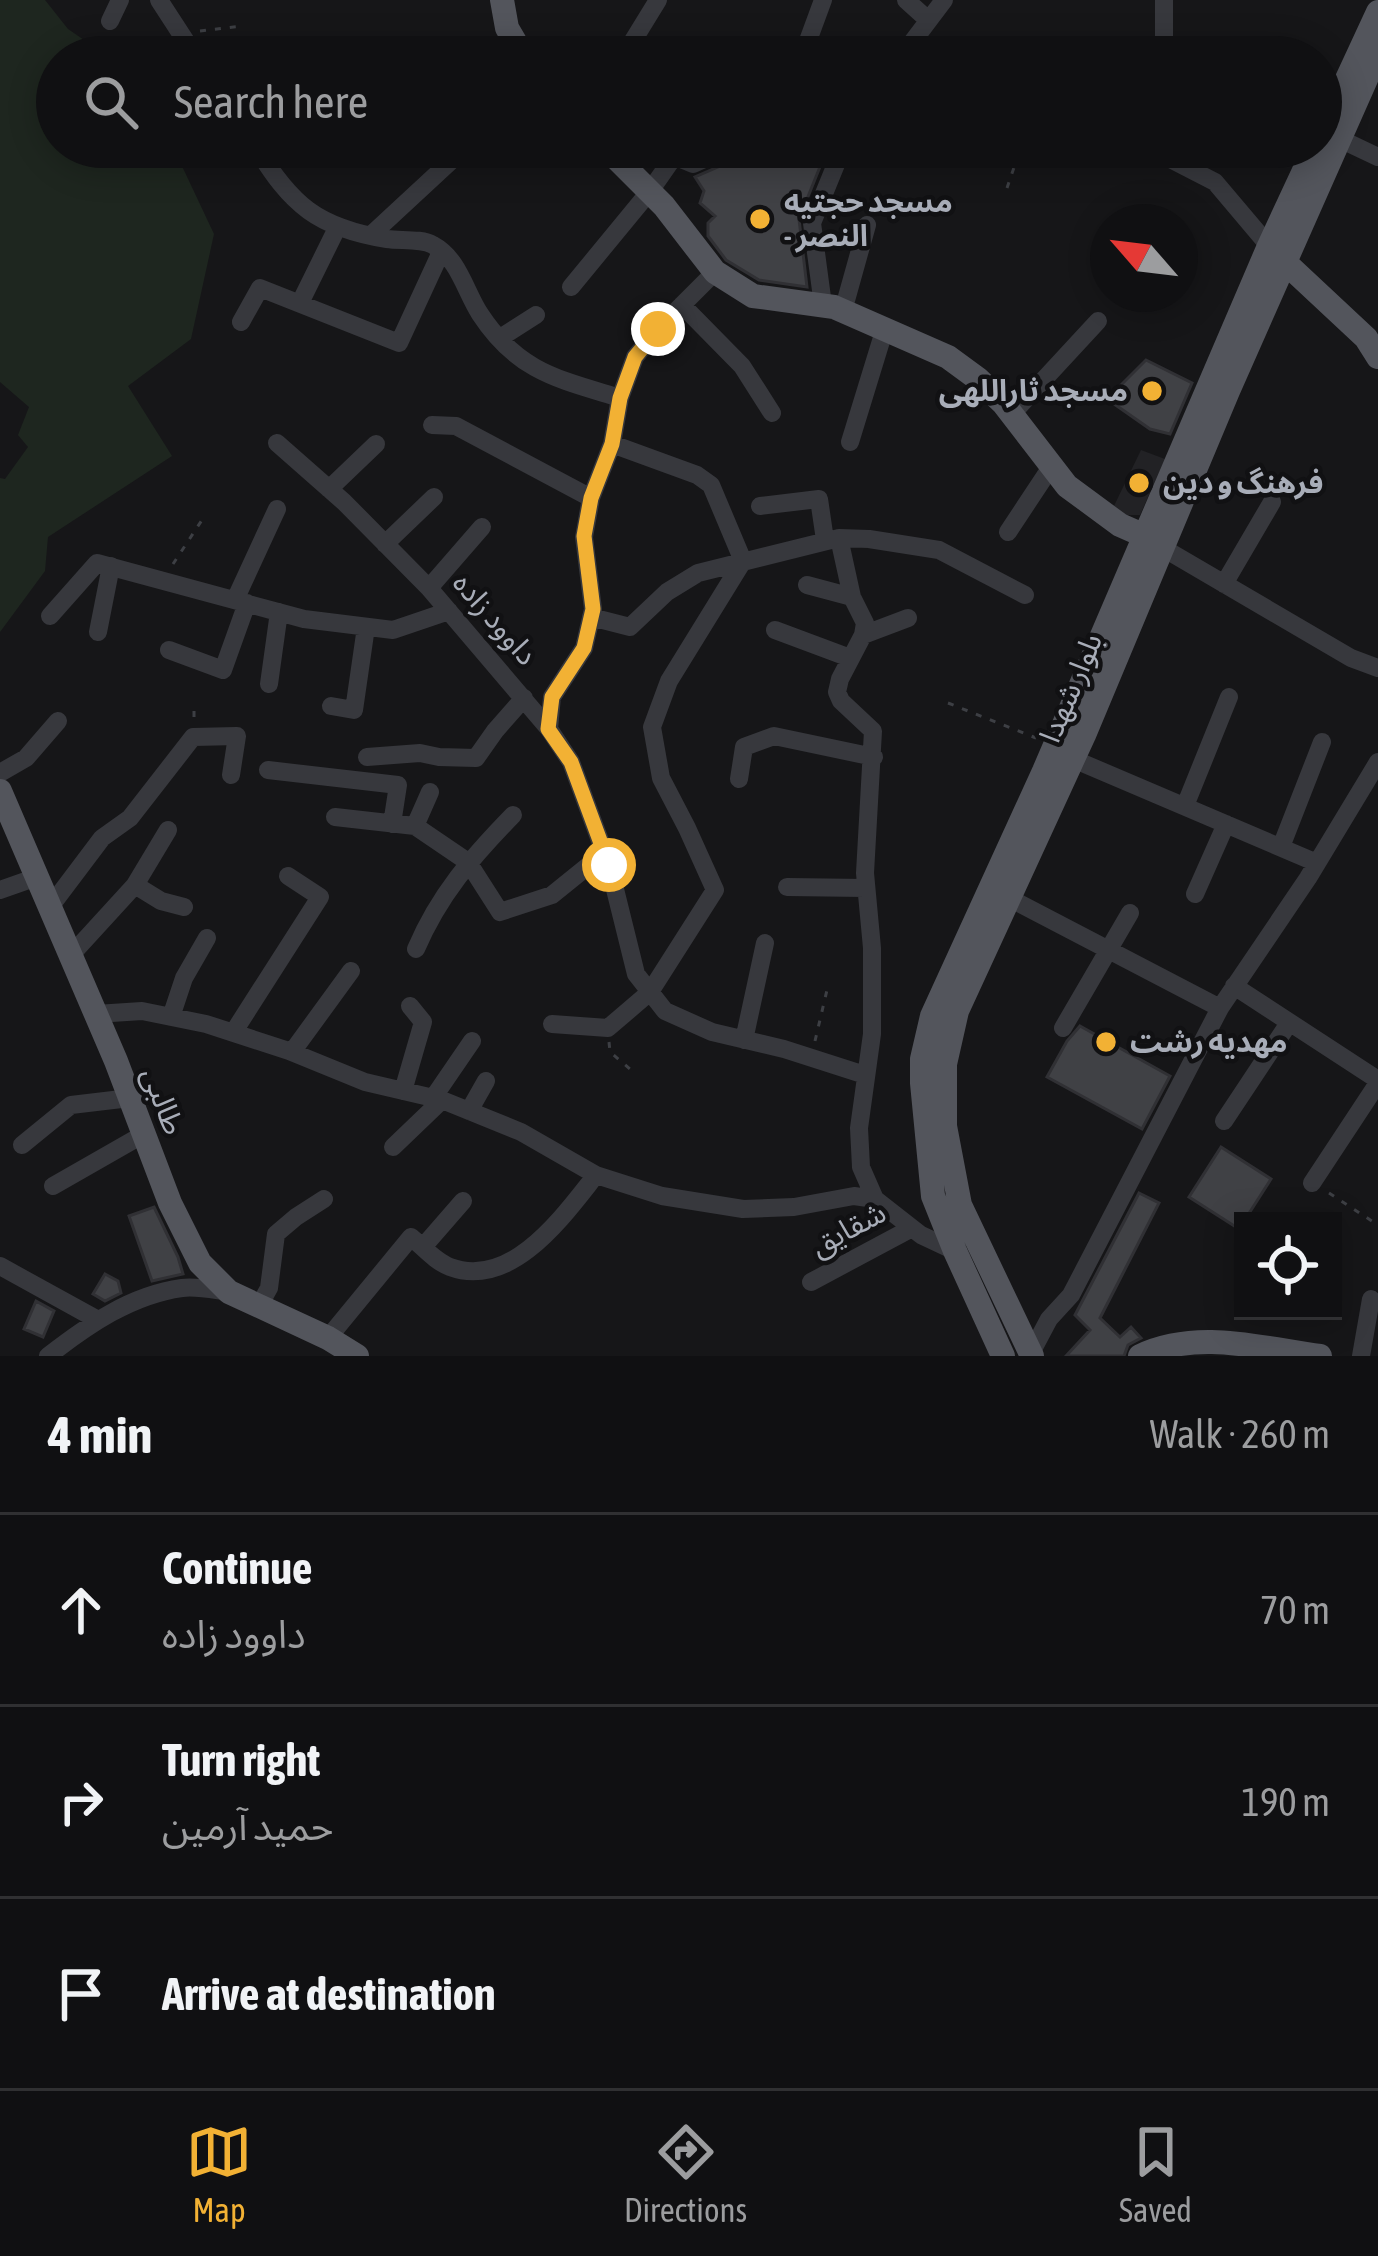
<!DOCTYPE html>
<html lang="en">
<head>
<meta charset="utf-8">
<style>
	:root { --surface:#101012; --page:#1e1e20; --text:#f1f3f6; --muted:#9c9d9f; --line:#303032; --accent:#f2b134 }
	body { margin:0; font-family:"Asap Condensed","Noto Sans Arabic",sans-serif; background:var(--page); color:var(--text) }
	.controls { position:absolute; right:36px; bottom:36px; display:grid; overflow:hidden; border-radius:0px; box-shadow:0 6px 30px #0003 }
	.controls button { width:108px; height:108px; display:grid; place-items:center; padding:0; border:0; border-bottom:3px solid var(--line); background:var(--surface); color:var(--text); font:60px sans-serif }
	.compass { position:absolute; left:1090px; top:204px; width:108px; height:108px; border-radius:50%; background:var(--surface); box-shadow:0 6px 30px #0003; rotate:298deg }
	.stop { position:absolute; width:36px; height:36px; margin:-27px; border:9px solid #f2b134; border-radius:50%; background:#fff }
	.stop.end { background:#f2b134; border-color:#fff; box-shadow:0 3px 12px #0008 }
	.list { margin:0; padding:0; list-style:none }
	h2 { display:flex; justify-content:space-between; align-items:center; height:156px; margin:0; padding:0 48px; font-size:51px }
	h2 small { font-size:39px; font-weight:400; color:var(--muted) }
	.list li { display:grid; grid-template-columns:78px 1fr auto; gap:36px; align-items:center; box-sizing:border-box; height:192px; padding:0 48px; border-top:3px solid var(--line) }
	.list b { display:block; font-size:45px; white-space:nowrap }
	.list p { margin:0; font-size:39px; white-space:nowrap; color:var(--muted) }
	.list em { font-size:39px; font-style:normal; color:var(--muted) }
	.icon { flex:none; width:66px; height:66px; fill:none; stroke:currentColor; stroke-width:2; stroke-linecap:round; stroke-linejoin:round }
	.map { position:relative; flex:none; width:1378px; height:1356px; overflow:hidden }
	.search { position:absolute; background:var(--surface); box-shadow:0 6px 30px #0003; left:36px; right:36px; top:36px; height:132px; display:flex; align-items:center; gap:30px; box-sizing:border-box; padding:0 42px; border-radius:66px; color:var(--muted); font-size:45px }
	.sheet { height:732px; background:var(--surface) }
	nav { display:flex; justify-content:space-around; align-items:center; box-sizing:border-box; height:168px; border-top:3px solid var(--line); background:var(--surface); font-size:33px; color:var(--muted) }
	nav a { display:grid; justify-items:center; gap:6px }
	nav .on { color:var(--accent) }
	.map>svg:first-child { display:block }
	.built { fill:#222225 }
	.green { fill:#1e261f }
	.building { fill:#404145; stroke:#303034; stroke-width:3 }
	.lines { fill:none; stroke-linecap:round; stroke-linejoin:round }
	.path { stroke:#3d3f44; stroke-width:3; stroke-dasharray:6 9; stroke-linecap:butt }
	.minor { stroke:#37383d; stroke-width:18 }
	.major { stroke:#53555c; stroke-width:24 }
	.route { stroke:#f2b134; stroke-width:15 }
	.poi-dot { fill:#f2b134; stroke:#111113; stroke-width:4.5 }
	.labels { text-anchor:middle; stroke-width:9; stroke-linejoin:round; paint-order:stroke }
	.poi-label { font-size:30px; font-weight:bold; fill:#a8adb8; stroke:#111113; text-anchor:start }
	.street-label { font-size:30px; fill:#a8adb8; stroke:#111113 }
</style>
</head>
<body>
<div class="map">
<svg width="1378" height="1356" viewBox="0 0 1378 1356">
	<rect width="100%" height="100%" fill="#161618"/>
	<!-- built -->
	<path class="built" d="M1141 450 1165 459 1140 515H1126L1113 508Z"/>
	<!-- green -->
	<path class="green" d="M0 0H45L68 29 109 57H57V147H173L214 234 191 339 128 386 172 456 48 537 45 571 0 632V478L5 479 28 447 18 435 29 407 0 382Z"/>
	<!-- building -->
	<path class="building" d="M745 147H828L799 219 807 287 759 280 726 260 708 236V223L715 216 700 203 704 191 695 177 736 159Z
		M1146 360 1192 383 1170 434 1150 429 1107 399Z
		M1080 1026 1170 1076 1142 1129 1047 1077 1067 1041Z
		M1221 1147 1271 1179 1239 1229 1189 1197Z
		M1139 1193 1159 1203 1100 1318 1120 1337 1131 1327 1141 1338 1128 1345 1124 1356H1066L1090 1330 1075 1315Z
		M154 1207 178 1257 183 1274 152 1281 129 1216Z
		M105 1274 118 1281 121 1293 105 1301 93 1294Z
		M36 1301 54 1311 43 1337 24 1329Z"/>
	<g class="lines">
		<!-- path -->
		<path class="path" d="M200 31 243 26
			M1007 188 1021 147
			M173 564 202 520
			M948 703 1036 738
			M194 717V703
			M815 1041 827 990
			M609 1042 610 1052 630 1069
			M1329 1193 1378 1225"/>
		<!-- minor -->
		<path class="minor" d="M159 0 196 57
			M906 0 927 19
			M1164 0V57
			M110 21 120 0
			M724 49 733 57
			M230 57 248 45
			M588 57 589 56
			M623 57 658 0
			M802 57 823 0
			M901 57 944 0
			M1340 139 1378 157
			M256 147C291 205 318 228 387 239 401 241 421 238 433 245 459 259 465 291 480 314 518 372 558 379 620 398
			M652 147 693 164 731 147
			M1147 147 1215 182 1269 246
			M611 153 639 147
			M935 157 937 147
			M371 235 466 147
			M571 287 650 191 673 158 667 147
			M300 303 338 226
			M682 305 742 366 772 413
			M823 305 812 223 843 147
			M843 311 867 225
			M241 322 260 288 399 343 441 252
			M500 338 536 315
			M1012 414 1098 321
			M432 425 456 426 591 498
			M850 442 885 328
			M277 443 344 502 429 588 549 729 571 762 609 865 636 974 665 1011 712 1032 784 1049 865 1075
			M329 489 376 444
			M760 506 819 499 825 540
			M1008 532 1051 467
			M839 538 852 597 865 623 863 635 840 679 837 692 841 701 873 731 865 873 872 948V1034L859 1128 861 1167 875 1199 921 1235 955 1251
			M385 544 434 497
			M1163 548 1351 658 1378 668
			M1224 584 1272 502
			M807 585 852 597
			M429 588 482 527
			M235 600 277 509
			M50 616 97 563 304 619 393 630 449 611
			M591 617 630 627 667 592 698 573 839 538 869 539 939 550 1025 595
			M775 630 850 658
			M98 632 111 566
			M863 635 908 618
			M169 650 223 670 247 603
			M269 684 279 612
			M331 706 354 710 366 627
			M549 729 552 697 584 648 593 609 584 537 591 498 612 444 620 398 635 357 658 329 715 272
			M367 757 420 753 439 757 476 758 495 731 524 698
			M1073 759 1317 863
			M268 770 398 785 392 824
			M0 773 26 758 58 721
			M739 779 744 747 774 736 874 757
			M1185 806 1229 697
			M335 817 415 826 468 862 500 912 552 895 604 853
			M415 826 430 792
			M1281 847 1322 742
			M135 885 161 901 184 907
			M787 887 865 888
			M0 890 37 877
			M1195 894 1226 824
			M1009 898 1220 1008
			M50 907 102 838 130 818 193 737 237 736 231 775
			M416 949C439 895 472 857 513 815
			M71 955 135 885 168 830
			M1234 986 1378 1080
			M96 1014 142 1011 206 1024 289 1051 365 1082 442 1100 521 1132 596 1175 662 1196 743 1209 794 1207 854 1196 875 1199
			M171 1017 184 978 207 938
			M552 1024 608 1028 650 992 715 890 687 828 661 778 652 727 669 681 743 561 711 485 697 475 612 444
			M1063 1028 1130 913
			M233 1033 320 897 288 876
			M744 1040 765 943
			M292 1052 351 971
			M403 1091 423 1022 410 1006
			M433 1098 472 1041
			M469 1111 486 1081
			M1224 1121 1289 1023
			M22 1145 71 1105 130 1098
			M393 1147 442 1100
			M1312 1183 1378 1083
			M53 1186 144 1134
			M423 1247 463 1201
			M0 1266 98 1320
			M811 1282 912 1228
			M259 1306 269 1288 276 1234 296 1217 324 1199
			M328 1338 411 1237C423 1247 436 1262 450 1267 512 1290 564 1215 596 1175
			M1031 1353 1049 1319 1071 1295 1220 1008 1308 878 1378 762
			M48 1356C88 1325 131 1295 182 1288 197 1286 214 1290 229 1292
			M1361 1356 1371 1299"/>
		<!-- major -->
		<path class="major" d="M502 0 507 28 524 57
			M1321 135 1378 12
			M605 147 664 206 715 272 753 296 834 307 948 357 978 379 1003 403 1067 486 1120 525 1145 536
			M1275 253 1366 338 1378 357
			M0 791 116 1061 170 1203 200 1263 229 1292 328 1338 357 1356
			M1003 1356 955 1251 933 1196 922 1083V1059L932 1016 1044 771 1269 246 1315 147
			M1032 1356 960 1205 945 1126V1064L957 1011 1084 735 1228 391 1378 52
			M1140 1356C1197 1329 1260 1348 1320 1356"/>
	</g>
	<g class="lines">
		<!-- route -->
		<path class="route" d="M609 865 571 762 548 729 552 697 584 648 593 609 584 536 591 498 612 444 620 398 635 357 658 329"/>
	</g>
	<!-- markers -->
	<g class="poi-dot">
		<circle cx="760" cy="219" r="12"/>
		<circle cx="1152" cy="391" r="12"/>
		<circle cx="1139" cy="483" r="12"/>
		<circle cx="1106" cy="1042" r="12"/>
	</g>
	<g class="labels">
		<!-- poi labels -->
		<g class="poi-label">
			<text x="784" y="212">مسجد حجتیه<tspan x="784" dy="34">- النصر</tspan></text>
			<text x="1128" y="401" text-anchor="end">مسجد ثاراللهی</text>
			<text x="1163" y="493">فرهنگ و دین</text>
			<text x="1130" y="1052">مهدیه رشت</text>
		</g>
		<!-- street labels -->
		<g class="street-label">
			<text transform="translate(495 619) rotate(49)" y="10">داوود زاده</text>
			<text transform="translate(1071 688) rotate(-67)" y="10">بلوار شهدا</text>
			<text transform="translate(163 1101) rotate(69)" y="10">طالبی</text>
			<text transform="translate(848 1229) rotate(-28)" y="10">شقایق</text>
		</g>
	</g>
</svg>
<div class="controls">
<button><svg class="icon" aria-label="locate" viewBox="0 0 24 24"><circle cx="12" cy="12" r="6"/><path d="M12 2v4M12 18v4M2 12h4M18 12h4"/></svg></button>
</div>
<svg class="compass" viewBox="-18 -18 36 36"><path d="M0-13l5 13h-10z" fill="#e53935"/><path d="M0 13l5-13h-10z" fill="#9c9d9f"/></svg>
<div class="stop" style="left:609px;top:865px"></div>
<div class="stop end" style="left:658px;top:329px"></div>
<div class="search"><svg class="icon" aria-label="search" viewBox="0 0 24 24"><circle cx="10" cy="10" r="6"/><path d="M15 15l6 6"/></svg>Search here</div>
</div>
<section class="sheet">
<h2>4 min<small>Walk · 260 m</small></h2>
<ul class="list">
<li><svg class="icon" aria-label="ahead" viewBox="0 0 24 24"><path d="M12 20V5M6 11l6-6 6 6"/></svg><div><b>Continue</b><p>داوود زاده</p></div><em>70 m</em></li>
<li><svg class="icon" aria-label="right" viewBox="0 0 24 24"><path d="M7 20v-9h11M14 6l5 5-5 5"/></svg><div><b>Turn right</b><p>حمید آرمین</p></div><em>190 m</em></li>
<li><svg class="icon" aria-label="arrive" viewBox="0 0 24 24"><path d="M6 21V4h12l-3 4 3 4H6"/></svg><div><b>Arrive at destination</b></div></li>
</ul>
</section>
<nav>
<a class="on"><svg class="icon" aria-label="map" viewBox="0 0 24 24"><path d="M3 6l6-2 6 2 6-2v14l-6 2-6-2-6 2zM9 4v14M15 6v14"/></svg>Map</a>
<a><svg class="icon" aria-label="directions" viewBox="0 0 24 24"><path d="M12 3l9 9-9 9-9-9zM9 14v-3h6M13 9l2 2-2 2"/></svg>Directions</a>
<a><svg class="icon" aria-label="saved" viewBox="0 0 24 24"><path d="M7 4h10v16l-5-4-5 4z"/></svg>Saved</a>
</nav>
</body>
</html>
